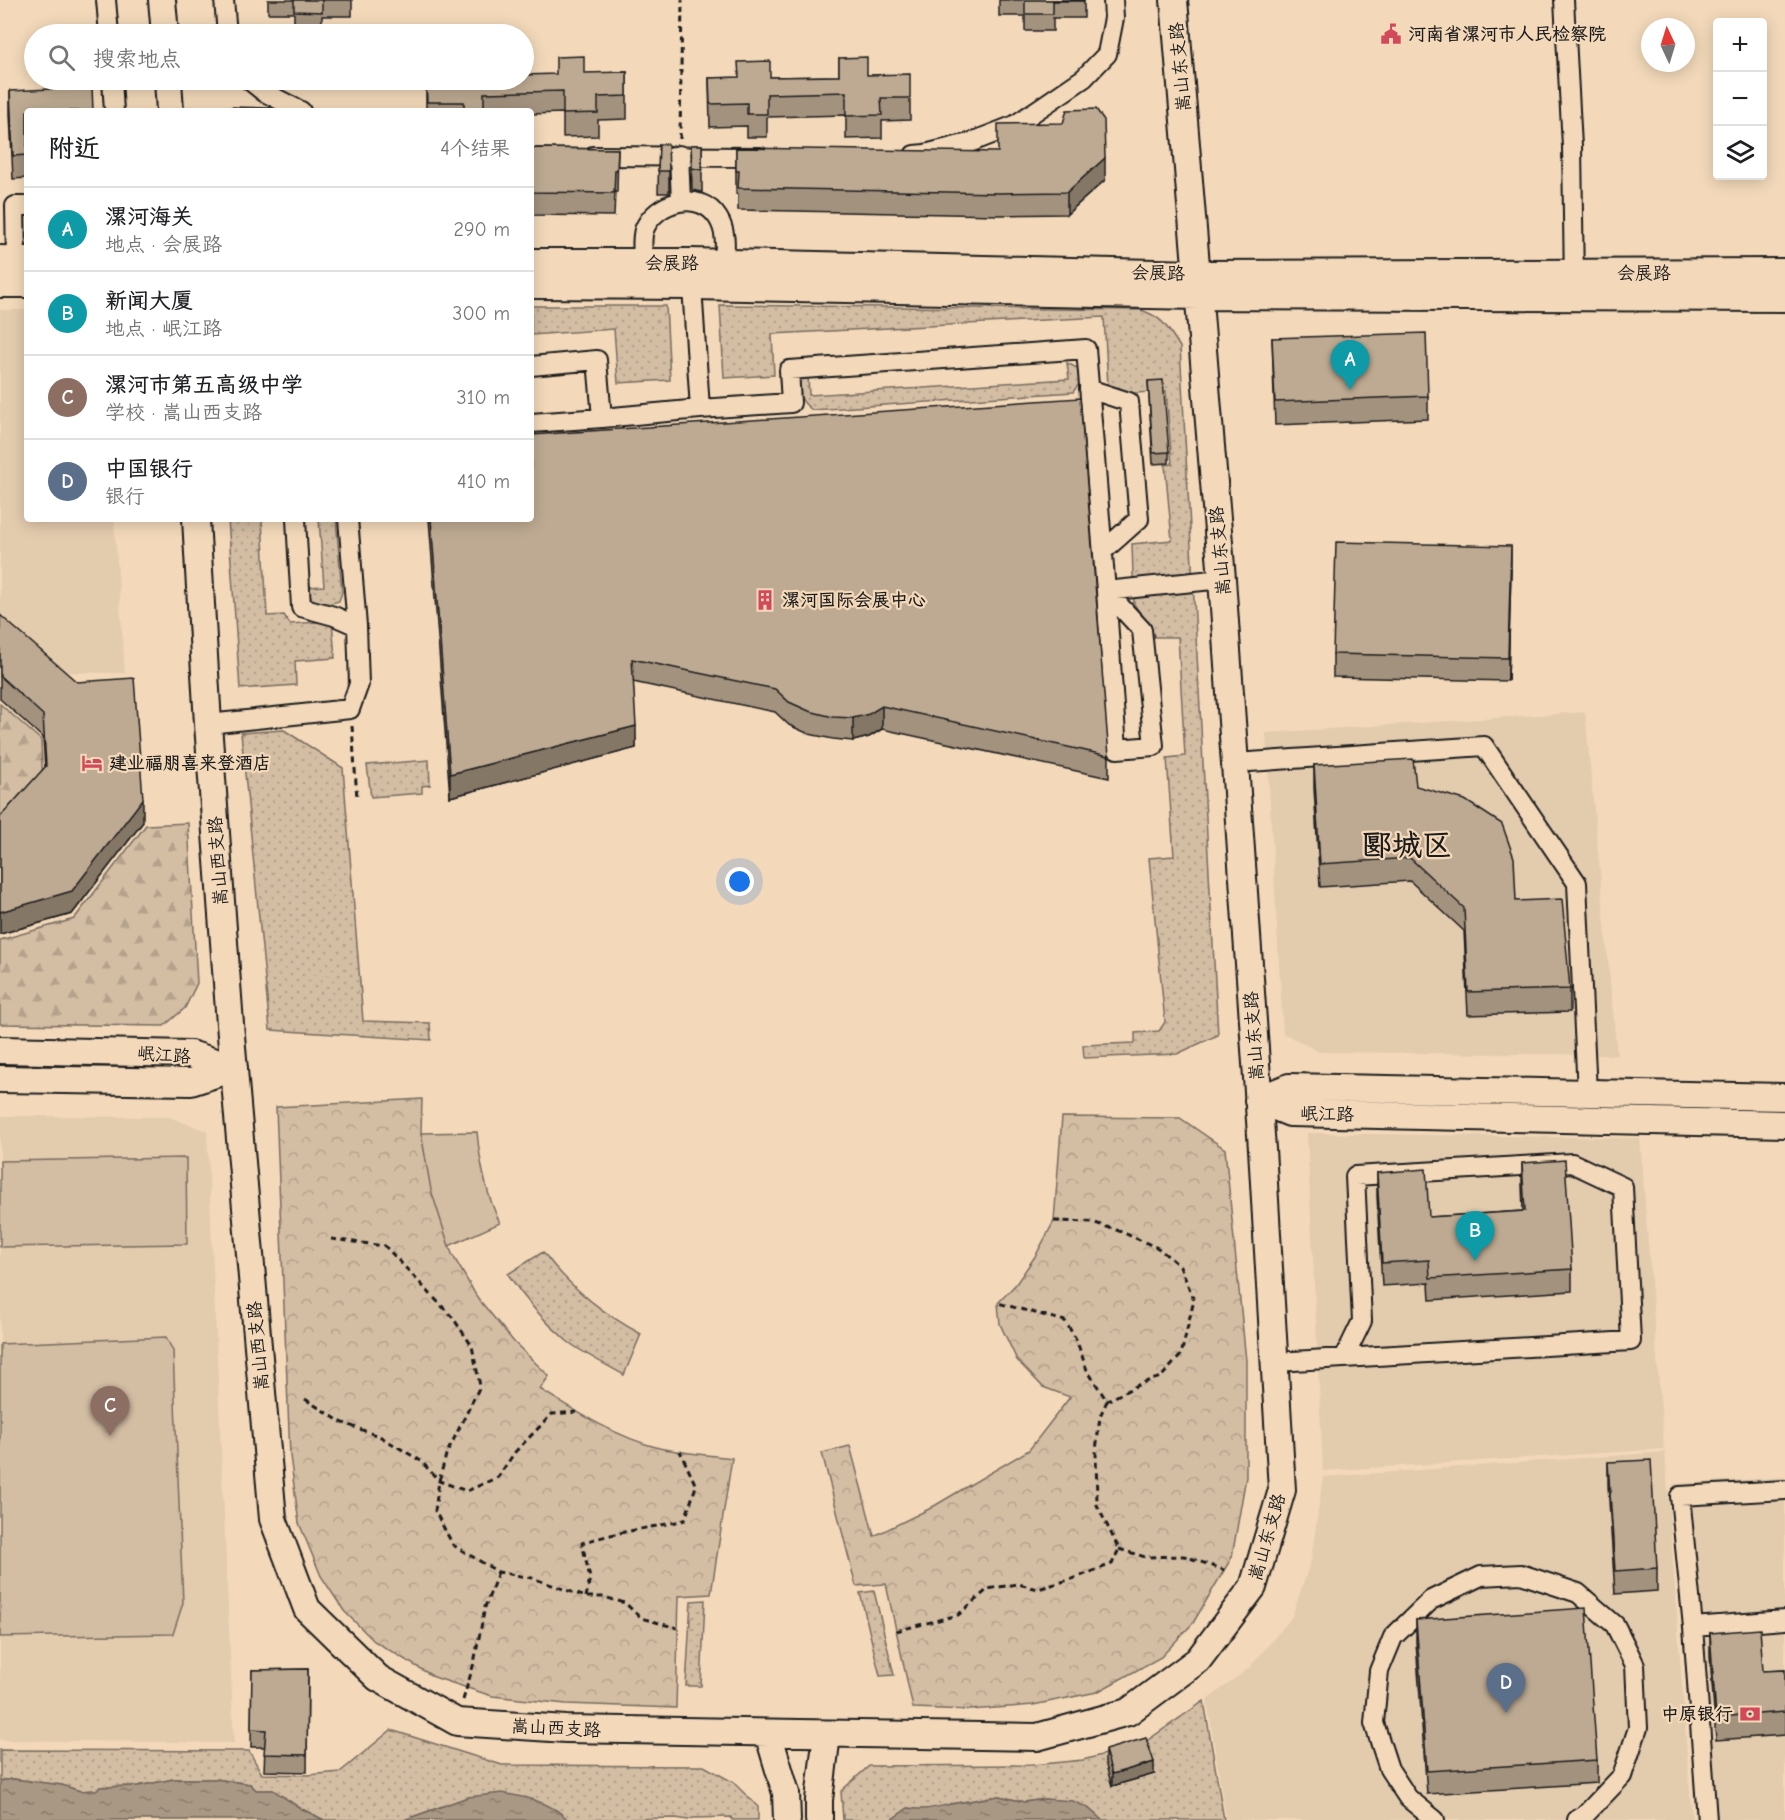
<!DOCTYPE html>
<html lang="zh">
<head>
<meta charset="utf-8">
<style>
	:root { --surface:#fff; --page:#f6f6f6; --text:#202124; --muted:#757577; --line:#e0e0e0; --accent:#b45309 }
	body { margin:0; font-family:"Comic Neue","LXGW WenKai TC",sans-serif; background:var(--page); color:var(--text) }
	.controls { position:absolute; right:18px; top:18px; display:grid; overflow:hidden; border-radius:6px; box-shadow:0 3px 15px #0003 }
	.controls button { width:54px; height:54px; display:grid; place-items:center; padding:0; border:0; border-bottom:2px solid var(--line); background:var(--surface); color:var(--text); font:30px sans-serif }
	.compass { position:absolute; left:1641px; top:18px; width:54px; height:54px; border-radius:50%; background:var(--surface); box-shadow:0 3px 15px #0003; rotate:356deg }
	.you { position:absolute; left:740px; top:882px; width:21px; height:21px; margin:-15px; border:4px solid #fff; border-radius:50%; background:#1a73e8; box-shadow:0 0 0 9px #1a73e833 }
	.badge { display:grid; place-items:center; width:39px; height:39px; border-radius:50%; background:var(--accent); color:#fff; font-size:20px; font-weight:700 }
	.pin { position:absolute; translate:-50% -50px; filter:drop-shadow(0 2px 3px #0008) }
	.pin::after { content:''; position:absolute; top:32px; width:21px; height:18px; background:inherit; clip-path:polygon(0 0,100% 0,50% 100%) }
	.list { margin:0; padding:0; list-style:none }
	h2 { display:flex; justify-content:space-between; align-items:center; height:78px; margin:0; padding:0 24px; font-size:26px }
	h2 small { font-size:20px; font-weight:400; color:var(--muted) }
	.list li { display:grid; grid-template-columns:39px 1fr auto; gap:18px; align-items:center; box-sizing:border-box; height:84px; padding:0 24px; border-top:2px solid var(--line) }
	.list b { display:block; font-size:22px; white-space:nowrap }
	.list p { margin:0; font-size:20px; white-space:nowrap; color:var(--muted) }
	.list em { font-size:20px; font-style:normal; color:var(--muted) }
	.icon { flex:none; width:33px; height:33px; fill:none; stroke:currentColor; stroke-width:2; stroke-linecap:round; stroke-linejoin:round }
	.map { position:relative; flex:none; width:1785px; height:1820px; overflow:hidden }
	.search { position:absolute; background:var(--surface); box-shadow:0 3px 15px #0003; left:24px; top:24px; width:510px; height:66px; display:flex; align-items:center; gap:15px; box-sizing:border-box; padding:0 21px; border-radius:33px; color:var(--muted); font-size:22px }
	.panel { position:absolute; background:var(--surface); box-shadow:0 3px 15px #0003; left:24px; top:108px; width:510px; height:414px; border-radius:6px }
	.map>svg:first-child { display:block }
	.built { fill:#e3cbae }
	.grass { fill:url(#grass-dots); stroke:#786c60; stroke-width:1.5 }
	.forest { fill:url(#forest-firs); stroke:#786c60; stroke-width:1.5 }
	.park { fill:url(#park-crowns); stroke:#786c60; stroke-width:1.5 }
	.pitch { fill:#d3bda3; stroke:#786c60; stroke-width:1.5 }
	.water { fill:url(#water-ripples); stroke:#71665a; stroke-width:1.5 }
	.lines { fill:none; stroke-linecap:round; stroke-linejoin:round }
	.street-casing { stroke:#1c1c1c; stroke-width:22 }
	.secondary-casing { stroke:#1c1c1c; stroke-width:30 }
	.path { stroke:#1c1c1c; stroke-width:3; stroke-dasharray:6 4.5; stroke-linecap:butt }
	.street { stroke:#f3d9ba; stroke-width:18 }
	.secondary { stroke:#f3d9ba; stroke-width:26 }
	.wall { fill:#a3927e; stroke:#1c1c1c; stroke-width:1.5 }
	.shaded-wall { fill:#857766; stroke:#1c1c1c; stroke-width:1.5 }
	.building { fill:#beaa92; stroke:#1c1c1c; stroke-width:1.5 }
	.labels { text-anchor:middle; stroke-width:4.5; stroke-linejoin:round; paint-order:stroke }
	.poi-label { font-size:18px; font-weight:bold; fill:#1c1c1c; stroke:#f3d9ba; text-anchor:start }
	.street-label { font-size:18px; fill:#1c1c1c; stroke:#f3d9ba }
	.town-label { font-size:30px; font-weight:bold; fill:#1c1c1c; stroke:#f3d9ba }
</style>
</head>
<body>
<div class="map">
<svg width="1785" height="1820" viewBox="0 0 1785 1820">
	<defs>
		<pattern id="grass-dots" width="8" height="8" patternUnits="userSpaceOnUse" patternTransform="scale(1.5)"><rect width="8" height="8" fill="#d3bda3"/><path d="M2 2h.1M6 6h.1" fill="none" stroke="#b5a28c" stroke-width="1.8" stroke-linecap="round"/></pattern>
		<pattern id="forest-firs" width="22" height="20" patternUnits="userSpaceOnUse" patternTransform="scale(1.5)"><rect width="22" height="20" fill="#d3bda3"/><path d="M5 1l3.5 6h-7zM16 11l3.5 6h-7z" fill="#b5a28c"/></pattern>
		<pattern id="park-crowns" width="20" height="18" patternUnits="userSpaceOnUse" patternTransform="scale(1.5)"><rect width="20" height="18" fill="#d3bda3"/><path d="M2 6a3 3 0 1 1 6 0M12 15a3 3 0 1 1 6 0" fill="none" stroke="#b5a28c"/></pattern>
		<pattern id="water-ripples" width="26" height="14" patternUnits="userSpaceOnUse" patternTransform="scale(1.5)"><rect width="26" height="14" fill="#a99884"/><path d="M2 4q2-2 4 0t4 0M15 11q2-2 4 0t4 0" fill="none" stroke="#897b6b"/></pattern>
	</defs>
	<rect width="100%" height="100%" fill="#f3d9ba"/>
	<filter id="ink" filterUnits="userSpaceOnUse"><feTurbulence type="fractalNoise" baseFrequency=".0167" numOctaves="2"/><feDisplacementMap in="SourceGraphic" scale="12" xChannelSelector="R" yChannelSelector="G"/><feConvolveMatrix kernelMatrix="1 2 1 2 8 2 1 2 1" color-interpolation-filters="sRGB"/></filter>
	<g filter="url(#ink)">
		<!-- built -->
		<path class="built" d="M0 310H27V519H114L125 673 59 672 0 624Z
			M1585 712 1617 1055 1319 1052 1283 1033 1266 733Z
			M0 1116 169 1117 207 1131 234 1743 0 1740Z
			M1307 1133 1640 1138 1664 1449 1323 1471Z
			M1665 1452 1692 1820H1226L1207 1700 1250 1667 1292 1617 1311 1560 1323 1477Z
			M1785 1477V1820H1695L1673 1484Z"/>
		<!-- grass -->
		<path class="grass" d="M720 305 1141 310C1164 318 1167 327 1180 347L1218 1035 1177 1054 1084 1058 1083 1045 1135 1043V1033L1159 1031 1165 1022 1149 858 1174 856 1167 758 1185 756 1178 637H1155L1134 604 1132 544 1172 540 1165 465 1172 464 1166 391 1120 394 1108 386 1104 317 772 334 774 375 724 378Z
			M531 306H666L670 380 618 383 614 329 531 335Z
			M1067 363 1077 368 1082 380 1073 392 812 410C800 401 798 394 799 379L808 375 809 395 1069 379Z
			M228 519H262L267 616 284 615 290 624 332 621 335 658 295 661 296 685 240 689Z
			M319 519H336L342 592 339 601 324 605 312 599 307 587 324 586Z
			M284 730 343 768 363 1021 430 1023 431 1040 270 1030 241 733Z
			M429 760 430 785 422 786V793L371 797 367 765Z
			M543 1252C570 1288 602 1313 641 1334L624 1375C605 1364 584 1354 567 1341 544 1321 524 1299 508 1274Z
			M874 1591 894 1675 880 1676 860 1593Z
			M705 1600 701 1686H686L691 1601Z
			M1204 1701 1224 1820H1102L1088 1808 1045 1799 1024 1802 999 1796 950 1804 936 1809 918 1810 908 1808 891 1820H843L841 1791 869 1766 1032 1765 1083 1760 1142 1744Z
			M391 1730 502 1765 704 1766 733 1782 758 1807V1820H732L731 1817 693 1818 688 1820 676 1818 568 1820 468 1797 404 1820H324L300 1808 273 1790H256L250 1784 215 1779H174L138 1786 100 1787 96 1790 80 1791 62 1785 13 1779 0 1781V1750L249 1751 262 1774 308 1775 340 1772Z"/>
		<!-- forest -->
		<path class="forest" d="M0 704 41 740 43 787 0 834Z
			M188 823 197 983 185 1008 164 1026 0 1024V940L74 919 146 825Z"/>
		<!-- park -->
		<path class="park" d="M422 1099 421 1133 432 1190 452 1254 477 1297 514 1342 549 1376 540 1389C577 1412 616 1437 659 1448 683 1453 708 1455 732 1458L711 1594 679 1596 676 1708 566 1704 492 1696 434 1677 374 1641 344 1611 321 1576 299 1523 290 1456 276 1107Z
			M1062 1117 1180 1118 1225 1149 1246 1361V1477L1232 1557 1193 1623 1161 1657 1097 1692 1033 1705 970 1710 913 1708 886 1584 856 1586 822 1453 850 1446 874 1536 929 1509 1029 1450 1070 1397 1043 1387 1017 1360 1000 1324 998 1303 1016 1284 1036 1255 1054 1221Z"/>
		<!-- pitch -->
		<path class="pitch" d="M477 1132C480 1164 486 1194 500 1223L449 1246 431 1190 421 1133Z
			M186 1158 187 1244 0 1247V1161Z
			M166 1337 173 1351 183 1603 173 1634 0 1637V1344Z"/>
		<!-- water -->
		<path class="water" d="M13 1779 62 1785 80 1791 96 1790 100 1787 138 1786 174 1779H215L250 1784 256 1790H273L300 1808 324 1820H0V1781Z
			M502 1793C524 1797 552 1802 568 1820H404L468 1797Z
			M999 1796 1024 1802 1045 1799 1073 1801 1088 1808 1102 1820H891L908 1808C924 1811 936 1807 951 1804 967 1801 983 1799 999 1796Z"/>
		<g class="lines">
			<!-- street casing -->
			<g class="street-casing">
				<path id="street" d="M106 0 109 34
					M224 0 227 34
					M1564 0 1572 146 1574 284
					M112 80 114 111
					M249 80 264 92 301 111
					M679 155 681 201
					M914 155 925 154 969 143 1015 125 1084 78 1107 54 1114 18 1113 0
					M593 156 760 157
					M16 260 15 206H27
					M643 262C643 252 641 240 644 230 655 201 700 189 718 218 727 232 725 248 724 263
					M531 366 597 360 602 418 700 409 692 286
					M1089 389 1129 402 1139 519 1103 551
					M700 409 791 403 789 370 1086 349 1106 591 1222 579
					M531 423 602 418
					M296 519 301 607 334 616 357 626
					M1106 591 1142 630 1154 746 1117 749Z
					M208 724 350 709 359 684 357 626 348 519
					M1235 763 1484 746 1577 883 1587 1093
					M1276 1362 1631 1341 1623 1187 1572 1163 1355 1176 1362 1321 1344 1358
					M1785 1490 1680 1496 1693 1627 1785 1620
					M1693 1627 1707 1820
					M1435 1820 1408 1798 1389 1769 1374 1723 1379 1671 1393 1637 1431 1600 1481 1576 1521 1574 1578 1593 1615 1625 1635 1665 1638 1728 1622 1776 1585 1815 1577 1820"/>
			</g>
			<!-- secondary casing -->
			<g class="secondary-casing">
				<path id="secondary" d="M162 0 165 34
					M168 80 170 111
					M0 259 27 260
					M531 262H691L1197 274 1785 272
					M0 284H27
					M531 285 692 286 1199 296 1785 298
					M196 519 208 724 230 1024 273 1519 307 1609 378 1678 457 1722 566 1729 1037 1737 1128 1712 1198 1660 1253 1587 1282 1490 1262 1149 1222 579 1174 0
					M0 1050 190 1054 234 1068
					M0 1079 191 1082 234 1068
					M1258 1100 1290 1113 1785 1124
					M1258 1100 1289 1087 1785 1097
					M768 1733 786 1793 787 1820
					M819 1820V1800L827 1734"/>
			</g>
			<!-- path -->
			<path class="path" d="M680 139 682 0
				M352 726 357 798
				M1054 1221 1092 1222 1122 1232 1158 1248 1180 1266 1194 1300 1181 1355 1161 1377 1142 1383 1107 1401
				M331 1239 385 1246 453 1318 472 1346 480 1386 446 1455 439 1481 435 1511 453 1545 498 1572 532 1578 586 1597H604L625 1603 641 1618 677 1628
				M305 1399 341 1422 381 1437 421 1461 439 1481 467 1491 498 1477 515 1452 552 1414 577 1412
				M1119 1549 1145 1557 1184 1556 1224 1570
				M586 1597 590 1578 582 1543C615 1532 651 1528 685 1520L696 1486 680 1451
				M896 1631 958 1615 988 1589 1018 1584 1038 1589 1072 1579 1112 1564 1119 1549 1097 1505 1096 1451 1100 1416 1107 1401 1087 1370 1076 1339 1065 1321 998 1303
				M463 1700 474 1663 485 1607 498 1572"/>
			<!-- street -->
			<use href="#street" class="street"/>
			<!-- secondary -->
			<use href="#secondary" class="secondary"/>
		</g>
		<!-- wall -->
		<path class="wall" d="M268 0H352V16H322V29H294V13H268Z
			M999 0H1084V18H1053V31H1025V16H999Z
			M839 58 867 75 910 98V120L882 121V138L846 139V115L767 117V137H747V126L710 127 709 78 839 76Z
			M627 72V119L598 120V136L563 137V113L531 114V111H426V80Z
			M10 91 27 111V178L13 179 10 114Z
			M659 144 669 171V193H658Z
			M691 145H702V192L692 190Z
			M531 148 618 149 617 192H615L614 216 531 215Z
			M736 148 1105 180 1067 214 999 215 738 210V194H736Z
			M1272 338 1428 396V419L1275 425Z
			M1148 381 1169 452V463L1153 464Z
			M429 519H531L1109 756V778L882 729 869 737 853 741 833 739 809 734 789 725 775 712 633 682 636 748 450 797Z
			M1511 569 1508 681 1333 677V654Z
			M0 615 143 822 72 914 0 934V817L45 768 43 738 0 699Z
			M1314 765 1416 786 1516 901 1570 989V1012L1468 1015 1464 931 1410 881 1320 887 1314 788Z
			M1522 1163 1572 1269V1291L1430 1300 1429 1283 1382 1286 1377 1196V1173L1429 1217 1523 1211 1522 1185Z
			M1608 1462 1657 1568V1591L1615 1594 1608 1485Z
			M1416 1620 1597 1760V1783L1427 1794 1416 1643Z
			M1710 1633 1763 1671 1785 1670V1735L1716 1740 1710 1655Z
			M308 1669 307 1772 264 1771 265 1747H251L252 1670Z
			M1105 1750 1154 1774 1112 1786 1105 1762Z"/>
		<!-- shaded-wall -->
		<path class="shaded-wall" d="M1105 158V180L1067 214V192Z
			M1511 546V569L1508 681V658Z
			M882 706V729L869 737 853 741V718Z
			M636 726V748L450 797V774Z
			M143 799V822L72 914 0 934V912Z
			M1154 1762V1774L1112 1786V1774Z"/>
		<!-- building -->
		<path class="building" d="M294 0H322V12L294 11Z
			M1025 0H1084V1H1053V14H1025Z
			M584 56V73L627 72V96L598 97V113L563 114V91L484 93V111H464V102H427L426 80H524V75L556 74V57Z
			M867 57V75L910 74V98H881L882 115 846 116V92L767 94V114H747V103L710 104 709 78 739 77 738 62 770 61V77L839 76V58Z
			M92 87 93 111H27V155L13 156 10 91Z
			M231 107 270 108V111H230Z
			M1096 109 1104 120 1105 158 1067 192 999 193 738 188 739 171H736V148L998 152V124L1063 123 1067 110Z
			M659 144H668L669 171H658Z
			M691 145H702V170L692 168Z
			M531 148 618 149 617 170H615L614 193 531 192Z
			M1426 333 1428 396 1275 402 1272 338Z
			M1163 380 1169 452 1153 453 1148 381Z
			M1080 398 1109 756 882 706 869 714 853 718 833 717 809 711 789 702 775 689 632 659 636 726 450 774 431 519H531V435Z
			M1336 542 1511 546 1508 658 1333 654Z
			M0 615 77 682 134 678 143 799 72 891 0 912V817L46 766 43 715 0 676Z
			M1413 759 1416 786 1465 800 1502 824 1514 858 1516 901 1562 899 1570 989 1468 992 1464 908 1410 858 1320 864 1314 765Z
			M1565 1160 1572 1269 1430 1278 1429 1260 1382 1263 1377 1173 1426 1169 1429 1217 1525 1211 1522 1163Z
			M1651 1460 1657 1568 1615 1571 1608 1462Z
			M1586 1608 1597 1760 1427 1771 1416 1620Z
			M1760 1629 1763 1671 1785 1670V1712L1716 1717 1710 1633Z
			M308 1669 307 1755 264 1754 266 1730 251 1729 252 1670Z
			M1146 1738 1154 1762 1112 1774 1105 1750Z"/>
	</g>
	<!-- icons -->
	<defs>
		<g id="civic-bare" transform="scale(1.62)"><path d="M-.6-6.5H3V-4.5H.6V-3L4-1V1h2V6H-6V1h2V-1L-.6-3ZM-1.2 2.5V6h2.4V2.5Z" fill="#d1495b" stroke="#f3d9ba" stroke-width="2.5" paint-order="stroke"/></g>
		<g id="building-bare" transform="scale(1.62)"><path d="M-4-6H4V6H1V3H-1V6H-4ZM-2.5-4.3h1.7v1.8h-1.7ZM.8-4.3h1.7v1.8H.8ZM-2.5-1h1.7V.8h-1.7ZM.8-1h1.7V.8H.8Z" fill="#d1495b" stroke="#f3d9ba" stroke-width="2.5" paint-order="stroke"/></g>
		<g id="hotel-bare" transform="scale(1.62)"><path d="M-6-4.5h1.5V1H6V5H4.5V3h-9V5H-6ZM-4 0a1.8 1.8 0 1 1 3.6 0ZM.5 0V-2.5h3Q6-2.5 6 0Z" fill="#d1495b" stroke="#f3d9ba" stroke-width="2.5" paint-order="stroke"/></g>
		<g id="bank-bare" transform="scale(1.62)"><path d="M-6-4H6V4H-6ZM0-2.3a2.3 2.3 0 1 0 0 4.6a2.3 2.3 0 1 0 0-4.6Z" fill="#d1495b" stroke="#f3d9ba" stroke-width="2.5" paint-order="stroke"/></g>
	</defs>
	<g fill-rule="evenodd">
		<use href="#civic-bare" x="1391" y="34"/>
		<use href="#building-bare" x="765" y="600"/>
		<use href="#hotel-bare" x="92" y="763"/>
		<use href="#bank-bare" x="1750" y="1714"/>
	</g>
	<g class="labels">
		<!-- poi labels -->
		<g class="poi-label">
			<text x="1408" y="40">河南省漯河市人民检察院</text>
			<text x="782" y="606">漯河国际会展中心</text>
			<text x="109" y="769">建业福朋喜来登酒店</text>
			<text x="1733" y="1720" text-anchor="end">中原银行</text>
		</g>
		<!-- street labels -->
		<g class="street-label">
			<text transform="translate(1180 67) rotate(-95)" y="6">嵩山东支路</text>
			<text x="672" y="269">会展路</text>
			<text transform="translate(1158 273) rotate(1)" y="6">会展路</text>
			<text x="1644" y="279">会展路</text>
			<text transform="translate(1220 551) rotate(-95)" y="6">嵩山东支路</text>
			<text transform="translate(218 861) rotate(-94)" y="6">嵩山西支路</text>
			<text transform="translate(1254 1036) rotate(-94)" y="6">嵩山东支路</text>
			<text transform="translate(164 1055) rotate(4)" y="6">岷江路</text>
			<text transform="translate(1327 1114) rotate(1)" y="6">岷江路</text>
			<text transform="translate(258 1346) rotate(-95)" y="6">嵩山西支路</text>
			<text transform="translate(1267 1537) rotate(-74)" y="6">嵩山东支路</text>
			<text transform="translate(556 1728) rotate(3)" y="6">嵩山西支路</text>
		</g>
		<!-- town labels -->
		<g class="town-label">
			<text x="1407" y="855">郾城区</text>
		</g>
	</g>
</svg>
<div class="controls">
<button>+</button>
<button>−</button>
<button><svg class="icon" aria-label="layers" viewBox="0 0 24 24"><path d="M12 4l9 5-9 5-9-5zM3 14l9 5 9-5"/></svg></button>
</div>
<svg class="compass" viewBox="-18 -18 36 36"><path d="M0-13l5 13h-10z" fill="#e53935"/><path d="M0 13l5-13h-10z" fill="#757577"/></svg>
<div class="you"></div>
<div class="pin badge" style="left:1350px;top:390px;background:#0f9aa8">A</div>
<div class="pin badge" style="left:1475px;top:1261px;background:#0f9aa8">B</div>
<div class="pin badge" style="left:110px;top:1436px;background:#8d6e63">C</div>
<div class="pin badge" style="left:1506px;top:1713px;background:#5c6f8a">D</div>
<div class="search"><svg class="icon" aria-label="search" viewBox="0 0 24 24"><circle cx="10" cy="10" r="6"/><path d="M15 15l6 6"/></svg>搜索地点</div>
<section class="panel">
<h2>附近<small>4个结果</small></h2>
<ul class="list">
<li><span class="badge" style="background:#0f9aa8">A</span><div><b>漯河海关</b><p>地点 · 会展路</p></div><em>290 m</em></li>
<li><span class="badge" style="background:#0f9aa8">B</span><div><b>新闻大厦</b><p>地点 · 岷江路</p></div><em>300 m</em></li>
<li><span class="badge" style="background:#8d6e63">C</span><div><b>漯河市第五高级中学</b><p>学校 · 嵩山西支路</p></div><em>310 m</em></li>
<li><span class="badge" style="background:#5c6f8a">D</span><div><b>中国银行</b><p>银行</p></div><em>410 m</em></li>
</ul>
</section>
</div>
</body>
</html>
